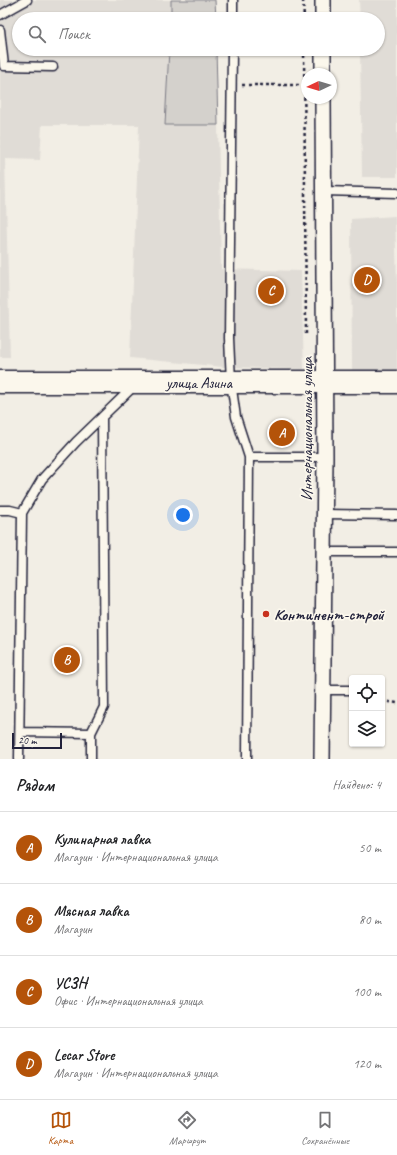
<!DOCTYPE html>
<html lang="ru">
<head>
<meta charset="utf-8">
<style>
	:root { --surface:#fff; --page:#f6f6f6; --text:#202124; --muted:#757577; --line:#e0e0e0; --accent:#b45309 }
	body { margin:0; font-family:Caveat,sans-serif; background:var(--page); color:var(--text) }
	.controls { position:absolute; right:12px; bottom:12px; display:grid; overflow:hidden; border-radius:4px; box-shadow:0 1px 3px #0004 }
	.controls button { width:36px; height:36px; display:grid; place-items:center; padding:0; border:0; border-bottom:1px solid var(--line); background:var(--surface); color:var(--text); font:20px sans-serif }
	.compass { position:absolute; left:301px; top:68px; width:36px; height:36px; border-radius:50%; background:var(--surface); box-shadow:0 1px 3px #0004; rotate:266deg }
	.scale { position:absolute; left:12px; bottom:10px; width:50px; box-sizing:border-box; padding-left:4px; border:2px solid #22223b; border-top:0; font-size:11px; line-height:14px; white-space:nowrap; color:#22223b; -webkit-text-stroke:3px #fbf7ec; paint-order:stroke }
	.you { position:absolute; left:183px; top:515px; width:14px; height:14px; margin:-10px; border:3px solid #fff; border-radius:50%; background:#1a73e8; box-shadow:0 0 0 6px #1a73e833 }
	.badge { display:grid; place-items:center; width:26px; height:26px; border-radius:50%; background:var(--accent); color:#fff; font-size:13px; font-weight:700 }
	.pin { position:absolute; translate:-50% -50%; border:2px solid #fff; box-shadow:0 1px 4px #0006 }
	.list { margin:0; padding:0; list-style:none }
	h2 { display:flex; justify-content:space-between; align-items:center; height:52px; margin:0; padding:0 16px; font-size:17px }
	h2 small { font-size:13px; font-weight:400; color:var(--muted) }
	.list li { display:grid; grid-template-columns:26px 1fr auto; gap:12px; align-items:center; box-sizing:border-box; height:72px; padding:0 16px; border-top:1px solid var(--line) }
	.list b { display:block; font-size:15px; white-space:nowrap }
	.list p { margin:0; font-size:13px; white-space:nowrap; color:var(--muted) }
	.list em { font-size:13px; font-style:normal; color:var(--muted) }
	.icon { flex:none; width:22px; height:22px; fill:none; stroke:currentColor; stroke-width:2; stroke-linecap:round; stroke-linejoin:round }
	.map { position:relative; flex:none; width:397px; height:759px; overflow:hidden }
	.search { position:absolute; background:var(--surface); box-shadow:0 1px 3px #0004; left:12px; right:12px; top:12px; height:44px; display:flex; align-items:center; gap:10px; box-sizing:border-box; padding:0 14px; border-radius:22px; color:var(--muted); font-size:15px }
	.sheet { height:340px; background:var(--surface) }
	nav { display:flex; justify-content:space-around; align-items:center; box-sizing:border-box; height:56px; border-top:1px solid var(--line); background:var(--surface); font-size:11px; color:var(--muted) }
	nav a { display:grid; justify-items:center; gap:2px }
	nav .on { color:var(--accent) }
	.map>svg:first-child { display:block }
	.built { fill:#e0dcd6 }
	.green { fill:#d4d1cc; stroke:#7b7a84 }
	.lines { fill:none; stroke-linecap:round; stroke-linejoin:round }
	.service-casing { stroke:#22223b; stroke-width:11 }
	.minor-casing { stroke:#22223b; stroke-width:18 }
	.secondary-casing { stroke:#22223b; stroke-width:25 }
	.path { stroke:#22223b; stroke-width:2.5; stroke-dasharray:3 3; stroke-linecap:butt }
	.service { stroke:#fbf7ec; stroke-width:8 }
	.minor { stroke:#fbf7ec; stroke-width:15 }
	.secondary { stroke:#fbf7ec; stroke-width:22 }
	.poi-dot { fill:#c8321e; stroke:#fbf7ec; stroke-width:1.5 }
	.labels { text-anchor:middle; stroke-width:3.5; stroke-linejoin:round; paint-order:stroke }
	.street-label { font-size:16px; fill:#22223b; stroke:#fbf7ec }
	.poi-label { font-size:16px; font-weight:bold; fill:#22223b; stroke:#fbf7ec; text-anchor:start }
</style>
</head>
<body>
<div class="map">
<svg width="397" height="759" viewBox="0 0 397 759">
	<rect width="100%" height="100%" fill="#f2eee5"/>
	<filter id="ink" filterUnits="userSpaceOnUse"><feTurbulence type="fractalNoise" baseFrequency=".025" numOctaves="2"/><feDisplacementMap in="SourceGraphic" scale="8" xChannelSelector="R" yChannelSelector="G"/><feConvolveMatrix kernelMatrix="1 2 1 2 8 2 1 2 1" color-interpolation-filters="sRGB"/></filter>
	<g filter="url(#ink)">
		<!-- built -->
		<path class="built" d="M0 0H171V19H19V49H169L166 125H218L221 269 301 271 304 369 224 367 130 358 139 125H42L40 160 5 159 10 357H0Z
			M359 0H397V177H362L360 49H378V19H360Z
			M395 216 397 284V370L352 371 351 219Z"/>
		<!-- green -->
		<path class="green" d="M171 0H215L216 19H171Z
			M169 49H216L218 125H165Z"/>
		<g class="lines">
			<!-- service casing -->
			<g class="service-casing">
				<path id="service" d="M0 15 27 0
					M233 19V0
					M0 30 4 66 53 67
					M232 49 229 338 231 382 236 417 249 457 247 759
					M324 191 397 193
					M249 457H325
					M0 510H10L22 513
					M324 514 397 515
					M324 552H397
					M323 690H352
					M20 732 91 733 104 707 102 417
					M19 759 22 513 42 479 76 442 134 386
					M91 759V733"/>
			</g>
			<!-- minor casing -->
			<g class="minor-casing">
				<path id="minor" d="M323 0V19
					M323 49V74
					M322 759 325 457 323 98"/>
			</g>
			<!-- secondary casing -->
			<g class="secondary-casing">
				<path id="secondary" d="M0 382H397"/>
			</g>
			<!-- path -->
			<path class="path" d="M303 0 304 19
				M304 49 306 335
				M242 85H305
				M382 701 397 703"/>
			<!-- service -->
			<use href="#service" class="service"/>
			<!-- minor -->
			<use href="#minor" class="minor"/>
			<!-- secondary -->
			<use href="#secondary" class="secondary"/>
		</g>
	</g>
	<!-- markers -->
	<circle class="poi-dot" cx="266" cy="614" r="4"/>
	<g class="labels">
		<!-- street labels -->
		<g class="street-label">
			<text x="199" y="388">улица Азина</text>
			<text transform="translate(306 429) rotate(-90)" y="6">Интернациональная улица</text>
		</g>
		<!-- poi labels -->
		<g class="poi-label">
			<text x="274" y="620">Континент-строй</text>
		</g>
	</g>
</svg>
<div class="controls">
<button><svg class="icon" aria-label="locate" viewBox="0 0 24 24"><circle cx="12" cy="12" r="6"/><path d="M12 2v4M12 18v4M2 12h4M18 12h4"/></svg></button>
<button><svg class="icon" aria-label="layers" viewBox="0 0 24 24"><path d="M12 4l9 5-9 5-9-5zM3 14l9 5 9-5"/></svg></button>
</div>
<svg class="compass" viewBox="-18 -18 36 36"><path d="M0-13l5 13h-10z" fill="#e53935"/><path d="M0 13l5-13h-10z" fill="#757577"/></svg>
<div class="scale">20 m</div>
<div class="you"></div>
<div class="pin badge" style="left:282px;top:433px">A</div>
<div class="pin badge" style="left:67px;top:660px">B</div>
<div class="pin badge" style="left:271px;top:291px">C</div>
<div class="pin badge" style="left:367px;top:280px">D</div>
<div class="search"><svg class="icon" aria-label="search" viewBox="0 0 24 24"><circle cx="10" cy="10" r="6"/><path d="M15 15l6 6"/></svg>Поиск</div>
</div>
<section class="sheet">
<h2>Рядом<small>Найдено: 4</small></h2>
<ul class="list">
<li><span class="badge">A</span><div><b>Кулинарная лавка</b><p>Магазин · Интернациональная улица</p></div><em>50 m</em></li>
<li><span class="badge">B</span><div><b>Мясная лавка</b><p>Магазин</p></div><em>80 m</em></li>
<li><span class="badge">C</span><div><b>УСЗН</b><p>Офис · Интернациональная улица</p></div><em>100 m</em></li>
<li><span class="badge">D</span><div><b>Lecar Store</b><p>Магазин · Интернациональная улица</p></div><em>120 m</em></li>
</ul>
</section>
<nav>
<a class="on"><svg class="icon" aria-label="map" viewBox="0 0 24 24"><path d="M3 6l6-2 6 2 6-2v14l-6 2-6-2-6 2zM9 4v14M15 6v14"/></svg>Карта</a>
<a><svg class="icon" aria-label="directions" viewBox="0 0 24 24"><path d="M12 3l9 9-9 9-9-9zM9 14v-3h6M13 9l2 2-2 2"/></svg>Маршрут</a>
<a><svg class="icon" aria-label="saved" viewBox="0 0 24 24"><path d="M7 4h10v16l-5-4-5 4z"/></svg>Сохранённые</a>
</nav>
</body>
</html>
